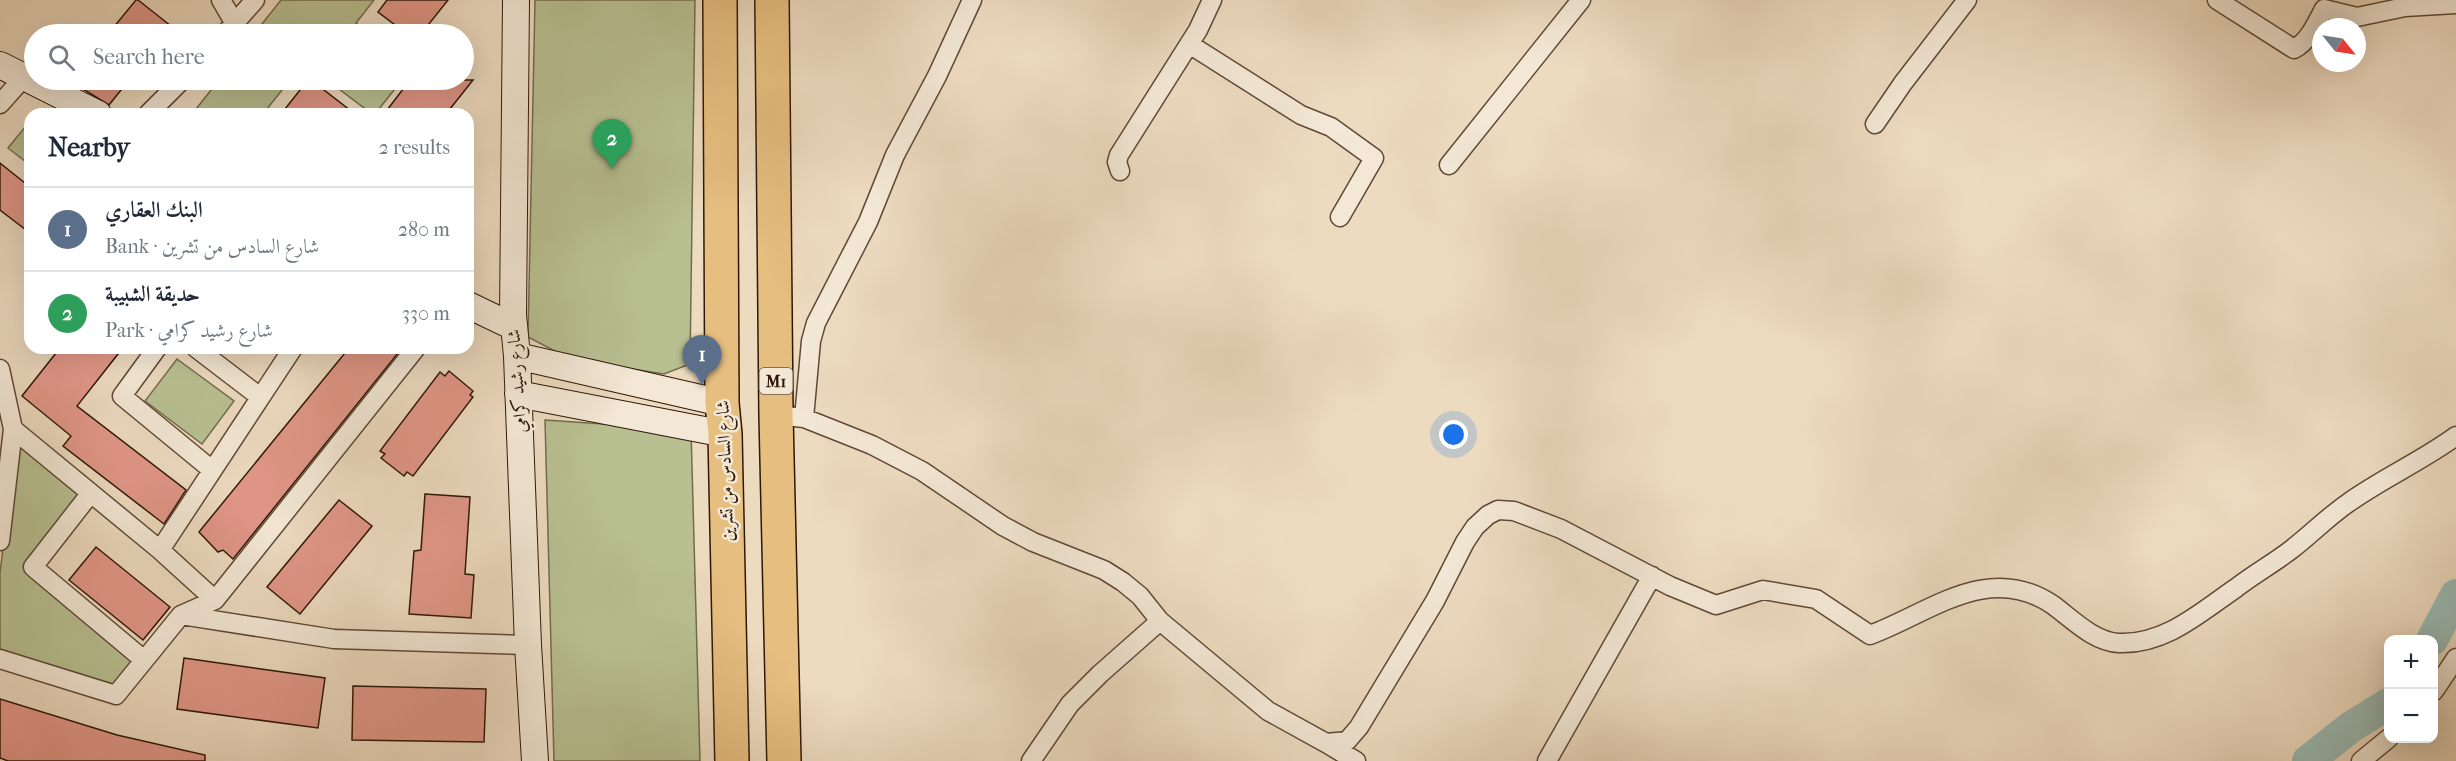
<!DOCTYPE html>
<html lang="en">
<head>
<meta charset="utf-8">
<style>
	:root { --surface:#fff; --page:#f2f2f3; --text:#1f2937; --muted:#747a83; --line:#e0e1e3; --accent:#8f2418 }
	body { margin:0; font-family:"IM FELL French Canon",Amiri,serif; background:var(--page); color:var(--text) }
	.controls { position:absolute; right:18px; bottom:18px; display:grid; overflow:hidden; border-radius:12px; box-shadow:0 6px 24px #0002 }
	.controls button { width:54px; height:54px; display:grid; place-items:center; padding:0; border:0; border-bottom:2px solid var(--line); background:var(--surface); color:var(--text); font:30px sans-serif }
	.compass { position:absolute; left:2312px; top:18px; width:54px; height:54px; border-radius:50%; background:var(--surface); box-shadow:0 6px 24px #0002; rotate:120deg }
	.you { position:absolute; left:1454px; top:435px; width:21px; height:21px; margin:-15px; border:4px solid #fff; border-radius:50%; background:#1a73e8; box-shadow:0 0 0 9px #1a73e833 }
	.badge { display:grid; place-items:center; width:39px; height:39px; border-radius:50%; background:var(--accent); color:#fff; font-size:20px; font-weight:700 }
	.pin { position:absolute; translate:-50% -50px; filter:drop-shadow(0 2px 3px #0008) }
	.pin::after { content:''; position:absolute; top:32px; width:21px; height:18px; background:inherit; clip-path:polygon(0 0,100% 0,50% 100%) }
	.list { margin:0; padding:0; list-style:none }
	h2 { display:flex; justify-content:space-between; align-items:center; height:78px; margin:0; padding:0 24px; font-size:26px }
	h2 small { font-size:20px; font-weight:400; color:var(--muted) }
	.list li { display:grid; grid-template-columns:39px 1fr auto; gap:18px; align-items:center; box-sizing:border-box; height:84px; padding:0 24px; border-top:2px solid var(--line) }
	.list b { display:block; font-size:22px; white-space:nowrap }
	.list p { margin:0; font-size:20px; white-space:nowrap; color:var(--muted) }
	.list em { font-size:20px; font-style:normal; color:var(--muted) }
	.icon { flex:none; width:33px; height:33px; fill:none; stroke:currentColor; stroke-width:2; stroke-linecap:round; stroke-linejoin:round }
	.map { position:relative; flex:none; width:2456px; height:761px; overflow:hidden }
	.search { position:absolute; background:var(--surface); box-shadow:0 6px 24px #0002; left:24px; top:24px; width:450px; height:66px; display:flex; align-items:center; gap:15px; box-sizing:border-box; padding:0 21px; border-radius:33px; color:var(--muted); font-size:22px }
	.panel { position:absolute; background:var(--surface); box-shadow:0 6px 24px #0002; left:24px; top:108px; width:450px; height:246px; border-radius:18px }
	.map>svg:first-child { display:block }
	.green { fill:#b8c092; stroke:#746c4d; stroke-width:1.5 }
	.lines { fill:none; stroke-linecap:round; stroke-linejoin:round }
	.river { stroke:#99bbb5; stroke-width:32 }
	.building { fill:#e19788; stroke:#301808; stroke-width:1.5 }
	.street-casing { stroke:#5f4936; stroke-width:21 }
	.secondary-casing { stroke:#301808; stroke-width:28 }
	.highway-casing { stroke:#301808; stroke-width:36 }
	.street { stroke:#f3e8d6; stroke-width:18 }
	.secondary { stroke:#f3e8d6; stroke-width:26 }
	.highway { stroke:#e6be80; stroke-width:33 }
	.labels { text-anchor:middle; stroke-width:5; stroke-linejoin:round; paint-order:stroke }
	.shield { fill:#f3e8d6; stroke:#6a5646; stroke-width:1.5 }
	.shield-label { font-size:16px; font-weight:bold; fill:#301808 }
	.street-label { font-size:18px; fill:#301808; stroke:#f3e8d6 }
</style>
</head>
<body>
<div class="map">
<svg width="2456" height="761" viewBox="0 0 2456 761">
	<rect width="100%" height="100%" fill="#eddbc0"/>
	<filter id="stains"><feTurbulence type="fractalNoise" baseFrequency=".00333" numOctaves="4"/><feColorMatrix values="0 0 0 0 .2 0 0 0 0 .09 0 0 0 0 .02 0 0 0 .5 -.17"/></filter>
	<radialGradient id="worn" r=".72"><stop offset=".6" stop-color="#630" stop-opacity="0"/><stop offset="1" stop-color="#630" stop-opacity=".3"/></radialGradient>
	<!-- green -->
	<path class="green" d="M281 0H374L356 23 371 34H254Z
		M535 0H695L690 364 664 374 570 359 528 337Z
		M219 80H290L263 114H192Z
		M327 80H402L375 114H360L364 108Z
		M30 121V165L8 148Z
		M177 359 234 401 202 444 145 401Z
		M545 420 691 430 700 761H554Z
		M16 439 81 495 27 569 137 661 114 689 0 654V573Z"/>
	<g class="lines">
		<!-- river -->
		<path class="river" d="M2432 640 2456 595
			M2308 761 2351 727 2388 704"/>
	</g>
	<!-- building -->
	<path class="building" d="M136 0H138L181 34H108Z
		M387 0H448L421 34H407L378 12Z
		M68 80H129L109 105Z
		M308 80H311L355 114H281Z
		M410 80H473L446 114H384Z
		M0 163 30 187V233L0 210Z
		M60 348H111L118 354 77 406 186 490 164 524 63 446 71 436 22 396Z
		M349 348H402L233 559 223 550 218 552 199 532Z
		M449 371 473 391 470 395 473 397 413 476 407 472 404 476 381 458 385 454 380 451 440 372 445 376Z
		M425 494 470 497 465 574 474 575 471 618 409 614 414 551 421 550Z
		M339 500 372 526 300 614 267 587Z
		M96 547 170 607 143 640 69 580Z
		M184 658 325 678 318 728 177 709Z
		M353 686 486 689 484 742 352 740Z
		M0 699 117 735 205 755V761H8L0 758Z"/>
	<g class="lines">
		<!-- street casing -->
		<g class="street-casing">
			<path id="street" d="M221 0 235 24
				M2217 0 2294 49C2309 41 2316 24 2324 9L2357 17 2405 7 2456 4
				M225 34 255 0
				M1189 44 1301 115 1331 127 1374 158 1340 217
				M0 104 24 77
				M148 114 182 80
				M1875 124 1903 83 1967 0
				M1449 165 1581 0
				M1120 171 1117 162 1119 155 1198 30 1212 0
				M157 348 122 396 212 470
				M196 348 260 397
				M0 369 13 429 0 541
				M776 415 804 418 872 445 922 471 1003 526 1033 542 1104 570 1123 582 1140 596 1160 621 1268 711 1326 743 1347 741 1359 727 1435 601 1465 542 1475 527 1488 515 1498 510 1514 511 1561 529 1670 586 1716 605 1763 590 1816 599 1870 635C1930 613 1988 561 2053 605 2072 619 2094 642 2119 643 2165 645 2201 612 2236 588 2254 574 2274 563 2292 549 2311 534 2328 517 2348 503 2383 478 2422 461 2456 436
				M804 418 811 341 816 323 868 222 895 155 937 76 972 0
				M13 429 160 550 215 600
				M90 494 33 567 144 660
				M160 550 293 348
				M181 615 334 639 528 645
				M0 659 116 695 181 615 215 600 416 348
				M2434 691 2456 658
				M1326 743 1356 761
				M1031 761 1070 704 1100 674 1160 621
				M1547 761 1652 576
				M2361 761 2389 738"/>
		</g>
		<!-- secondary casing -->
		<g class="secondary-casing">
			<path id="secondary" d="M516 0 513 315 517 356 528 645 535 761
				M0 65 98 114
				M468 305 514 327
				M517 356 722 403
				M518 394 725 434"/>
		</g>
		<!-- highway casing -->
		<g class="highway-casing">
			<path id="highway" d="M720 0 722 403 725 434 732 761
				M772 0 776 415 784 761"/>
		</g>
		<!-- street -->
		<use href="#street" class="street"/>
		<!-- secondary -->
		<use href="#secondary" class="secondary"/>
		<!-- highway -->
		<use href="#highway" class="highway"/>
	</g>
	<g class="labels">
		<!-- shield labels -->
		<rect class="shield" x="759.5" y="368" width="33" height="26" rx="4.5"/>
		<g class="shield-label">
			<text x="776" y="387">M1</text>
		</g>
		<!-- street labels -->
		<g class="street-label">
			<text transform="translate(517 381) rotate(-94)" y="6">شارع رشيد كرامي</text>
			<text transform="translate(725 471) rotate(-92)" y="6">شارع السادس من تشرين</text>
		</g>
	</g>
	<rect width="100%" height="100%" filter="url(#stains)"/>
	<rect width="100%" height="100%" fill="url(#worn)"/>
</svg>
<div class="controls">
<button>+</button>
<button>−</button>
</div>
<svg class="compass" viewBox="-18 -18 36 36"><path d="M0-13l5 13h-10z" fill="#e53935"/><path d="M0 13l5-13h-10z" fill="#747a83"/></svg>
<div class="you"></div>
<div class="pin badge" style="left:702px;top:385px;background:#5c6f8a">1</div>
<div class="pin badge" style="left:612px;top:169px;background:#2e9e5b">2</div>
<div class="search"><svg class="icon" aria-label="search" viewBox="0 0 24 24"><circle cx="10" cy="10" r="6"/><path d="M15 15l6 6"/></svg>Search here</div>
<section class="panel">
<h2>Nearby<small>2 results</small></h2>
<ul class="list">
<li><span class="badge" style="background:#5c6f8a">1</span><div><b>البنك العقاري</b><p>Bank · شارع السادس من تشرين</p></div><em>280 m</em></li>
<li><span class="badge" style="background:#2e9e5b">2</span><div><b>حديقة الشبيبة</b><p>Park · شارع رشيد كرامي</p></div><em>330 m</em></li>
</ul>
</section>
</div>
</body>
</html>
